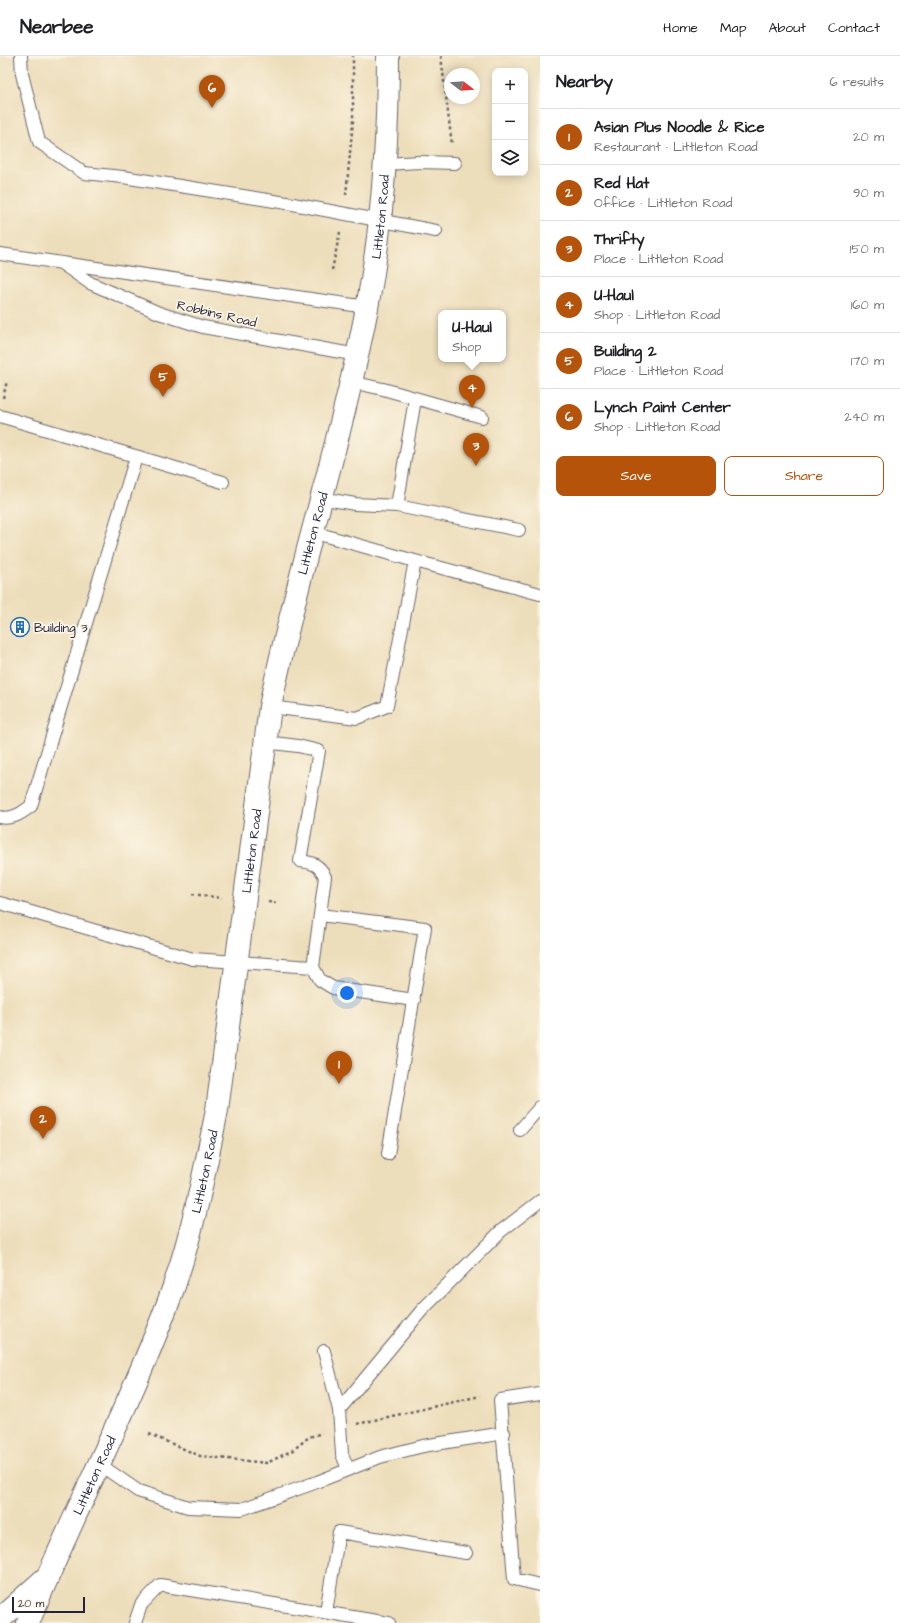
<!DOCTYPE html>
<html lang="en">
<head>
<meta charset="utf-8">
<style>
	:root { --surface:#fff; --page:#f6f6f6; --text:#202124; --muted:#757577; --line:#e0e0e0; --accent:#b45309 }
	body { margin:0; font-family:"Architects Daughter",sans-serif; background:var(--page); color:var(--text) }
	.controls { position:absolute; right:12px; top:12px; display:grid; overflow:hidden; border-radius:8px; box-shadow:0 2px 10px #0003 }
	.controls button { width:36px; height:36px; display:grid; place-items:center; padding:0; border:0; border-bottom:1px solid var(--line); background:var(--surface); color:var(--text); font:20px sans-serif }
	.compass { position:absolute; left:444px; top:12px; width:36px; height:36px; border-radius:50%; background:var(--surface); box-shadow:0 2px 10px #0003; rotate:107deg }
	.scale { position:absolute; left:12px; bottom:10px; width:73px; box-sizing:border-box; padding-left:4px; border:2px solid #22223b; border-top:0; font-size:11px; line-height:14px; white-space:nowrap; color:#22223b; -webkit-text-stroke:3px #fcf5e5; paint-order:stroke }
	.you { position:absolute; left:347px; top:937px; width:14px; height:14px; margin:-10px; border:3px solid #fff; border-radius:50%; background:#1a73e8; box-shadow:0 0 0 6px #1a73e833 }
	.badge { display:grid; place-items:center; width:26px; height:26px; border-radius:50%; background:var(--accent); color:#fff; font-size:13px; font-weight:700 }
	.pin { position:absolute; translate:-50% -33px; filter:drop-shadow(0 1px 2px #0008) }
	.pin::after { content:''; position:absolute; top:21px; width:14px; height:12px; background:inherit; clip-path:polygon(0 0,100% 0,50% 100%) }
	.popup { position:absolute; left:438px; top:254px; width:68px; height:52px; box-sizing:border-box; display:grid; place-content:center; border-radius:8px; background:var(--surface); filter:drop-shadow(0 1px 3px #0005); font-size:13px; white-space:nowrap; color:var(--muted) }
	.popup b { font-size:15px; color:var(--text) }
	.popup::after { content:''; position:absolute; left:50%; top:100%; margin-left:-8px; border:8px solid transparent; border-top-color:var(--surface) }
	.list { margin:0; padding:0; list-style:none }
	h2 { display:flex; justify-content:space-between; align-items:center; height:52px; margin:0; padding:0 16px; font-size:17px }
	h2 small { font-size:13px; font-weight:400; color:var(--muted) }
	.list li { display:grid; grid-template-columns:26px 1fr auto; gap:12px; align-items:center; box-sizing:border-box; height:56px; padding:0 16px; border-top:1px solid var(--line) }
	.list b { display:block; font-size:15px; white-space:nowrap }
	.list p { margin:0; font-size:13px; white-space:nowrap; color:var(--muted) }
	.list em { font-size:13px; font-style:normal; color:var(--muted) }
	.actions { display:flex; gap:8px; padding:12px 16px }
	.actions a { flex:1; padding:9px 0; border:1px solid var(--accent); border-radius:8px; text-align:center; font-size:14px; color:var(--accent) }
	.actions .main { background:var(--accent); color:#fff }
	.icon { flex:none; width:22px; height:22px; fill:none; stroke:currentColor; stroke-width:2; stroke-linecap:round; stroke-linejoin:round }
	.map { position:relative; flex:none; width:540px; height:1567px; overflow:hidden }
	header { display:flex; align-items:center; gap:24px; box-sizing:border-box; height:56px; padding:0 20px; background:var(--surface); border-bottom:1px solid var(--line) }
	header strong { font-size:19px }
	nav { display:flex; gap:22px; margin-inline-start:auto; font-size:14px }
	main { display:flex }
	aside { flex:1; background:var(--surface) }
	.map>svg:first-child { display:block }
	.lines { fill:none; stroke-linecap:round; stroke-linejoin:round }
	.lane-casing { stroke:#696468; stroke-width:14 }
	.secondary-casing { stroke:#696468; stroke-width:24 }
	.primary-casing { stroke:#696468; stroke-width:24 }
	.path { stroke:#696468; stroke-width:2.5; stroke-dasharray:3 3; stroke-linecap:butt }
	.lane { stroke:#fff; stroke-width:12 }
	.secondary { stroke:#fff; stroke-width:22 }
	.primary { stroke:#fff; stroke-width:22 }
	.labels { text-anchor:middle; stroke-width:3.5; stroke-linejoin:round; paint-order:stroke }
	.street-label { font-size:13px; fill:#22223b; stroke:#fcf5e5 }
	.poi-label { font-size:13px; fill:#22223b; stroke:#fcf5e5; text-anchor:start }
</style>
</head>
<body>
<header>
<strong>Nearbee</strong>
<nav><a>Home</a><a>Map</a><a>About</a><a>Contact</a></nav>
</header>
<main>
<div class="map">
<svg width="540" height="1567" viewBox="0 0 540 1567">
	<rect width="100%" height="100%" fill="#fcf5e5"/>
	<filter id="ink" filterUnits="userSpaceOnUse"><feTurbulence type="fractalNoise" baseFrequency=".025" numOctaves="2"/><feDisplacementMap in="SourceGraphic" scale="8" xChannelSelector="R" yChannelSelector="G"/><feConvolveMatrix kernelMatrix="1 2 1 2 8 2 1 2 1" color-interpolation-filters="sRGB"/></filter>
	<filter id="wash" filterUnits="userSpaceOnUse"><feTurbulence type="fractalNoise" baseFrequency=".012" numOctaves="4" result="noise"/><feDisplacementMap in="SourceGraphic" scale="16" xChannelSelector="R" yChannelSelector="G"/><feGaussianBlur stdDeviation="0.9" result="paint"/><feColorMatrix in="noise" values="0 0 0 0 0 0 0 0 0 0 0 0 0 0 0 0 0 1.4 0 .05"/><feComposite in="paint" operator="in"/></filter>
	<g filter="url(#wash)">
		<rect width="100%" height="100%" fill="#eddebb"/>
	</g>
	<g filter="url(#ink)">
		<g class="lines">
			<!-- lane casing -->
			<g class="lane-casing">
				<path id="lane" d="M21 0 22 18 39 86 84 117 123 121 293 148 436 175
					M385 108 420 106 455 107
					M0 198 367 251
					M61 207 90 227 120 240 159 257 203 271 357 299
					M351 326 383 333 482 361
					M0 360 223 426
					M320 442 355 448 397 450 519 474
					M397 450 415 343
					M415 505 540 538
					M270 651 357 662 387 650 415 505 312 476
					M0 761C12 764 22 757 31 750L136 401
					M0 847 193 903 313 911 325 821C320 809 312 806 300 805L319 695 298 690 265 686
					M320 859 425 872 388 1098
					M313 911 320 924 333 932 414 944
					M520 1074 540 1051
					M324 1295 339 1354
					M540 1338 500 1344 514 1523 540 1529
					M99 1408 138 1435 188 1451 242 1453 317 1426 380 1401 423 1390 504 1377
					M348 1413 342 1398 339 1354 422 1254 501 1175 540 1145
					M326 1556 339 1476 466 1497
					M135 1567 141 1549 160 1529 389 1567"/>
			</g>
			<!-- secondary casing -->
			<g class="secondary-casing">
				<path id="secondary" d="M0 1563 48 1520"/>
			</g>
			<!-- primary casing -->
			<g class="primary-casing">
				<g id="primary">
					<path id="s1" d="M28 1567C72 1460 127 1356 168 1247 191 1185 204 1119 217 1054L270 651C297 517 341 387 367 252 383 169 388 84 388 0"/>
				</g>
			</g>
			<!-- path -->
			<path class="path" d="M441 0 452 89
				M346 139 353 65V0
				M332 214 340 176
				M3 342 7 325
				M192 838 222 842
				M268 846 276 847
				M357 1368 480 1340
				M149 1378 200 1400 267 1407 293 1394 309 1381 322 1377
				M175 1567V1566"/>
			<!-- lane -->
			<use href="#lane" class="lane"/>
			<!-- secondary -->
			<use href="#secondary" class="secondary"/>
			<!-- primary -->
			<use href="#primary" class="primary"/>
		</g>
	</g>
	<!-- icons -->
	<defs>
		<g id="building-ring" transform="scale(1)"><circle r="9.5" fill="#fcf5e5" stroke="#1f6fb2" stroke-width="1.5"/><path d="M-4-6H4V6H1V3H-1V6H-4ZM-2.5-4.3h1.7v1.8h-1.7ZM.8-4.3h1.7v1.8H.8ZM-2.5-1h1.7V.8h-1.7ZM.8-1h1.7V.8H.8Z" fill="#1f6fb2"/></g>
	</defs>
	<g fill-rule="evenodd">
		<use href="#building-ring" x="20" y="571"/>
	</g>
	<g class="labels">
		<!-- street labels -->
		<g class="street-label">
			<text dy="5" stroke="none"><textPath href="#s1" startOffset="1458">Littleton Road</textPath></text>
			<text transform="translate(217 257) rotate(13)" y="5">Robbins Road</text>
			<text dy="5" stroke="none"><textPath href="#s1" startOffset="1134">Littleton Road</textPath></text>
			<text dy="5" stroke="none"><textPath href="#s1" startOffset="810">Littleton Road</textPath></text>
			<text dy="5" stroke="none"><textPath href="#s1" startOffset="486">Littleton Road</textPath></text>
			<text dy="5" stroke="none"><textPath href="#s1" startOffset="162">Littleton Road</textPath></text>
		</g>
		<!-- poi labels -->
		<g class="poi-label">
			<text x="34" y="576">Building 3</text>
		</g>
	</g>
</svg>
<div class="controls">
<button>+</button>
<button>−</button>
<button><svg class="icon" aria-label="layers" viewBox="0 0 24 24"><path d="M12 4l9 5-9 5-9-5zM3 14l9 5 9-5"/></svg></button>
</div>
<svg class="compass" viewBox="-18 -18 36 36"><path d="M0-13l5 13h-10z" fill="#e53935"/><path d="M0 13l5-13h-10z" fill="#757577"/></svg>
<div class="scale">20 m</div>
<div class="you"></div>
<div class="pin badge" style="left:339px;top:1028px">1</div>
<div class="pin badge" style="left:43px;top:1083px">2</div>
<div class="pin badge" style="left:476px;top:410px">3</div>
<div class="pin badge" style="left:472px;top:352px">4</div>
<div class="popup"><b>U-Haul</b>Shop</div>
<div class="pin badge" style="left:163px;top:341px">5</div>
<div class="pin badge" style="left:212px;top:52px">6</div>
</div>
<aside>
<h2>Nearby<small>6 results</small></h2>
<ul class="list">
<li><span class="badge">1</span><div><b>Asian Plus Noodle &amp; Rice</b><p>Restaurant · Littleton Road</p></div><em>20 m</em></li>
<li><span class="badge">2</span><div><b>Red Hat</b><p>Office · Littleton Road</p></div><em>90 m</em></li>
<li><span class="badge">3</span><div><b>Thrifty</b><p>Place · Littleton Road</p></div><em>150 m</em></li>
<li><span class="badge">4</span><div><b>U-Haul</b><p>Shop · Littleton Road</p></div><em>160 m</em></li>
<li><span class="badge">5</span><div><b>Building 2</b><p>Place · Littleton Road</p></div><em>170 m</em></li>
<li><span class="badge">6</span><div><b>Lynch Paint Center</b><p>Shop · Littleton Road</p></div><em>240 m</em></li>
</ul>
<div class="actions"><a class="main">Save</a><a>Share</a></div>
</aside>
</main>
</body>
</html>
